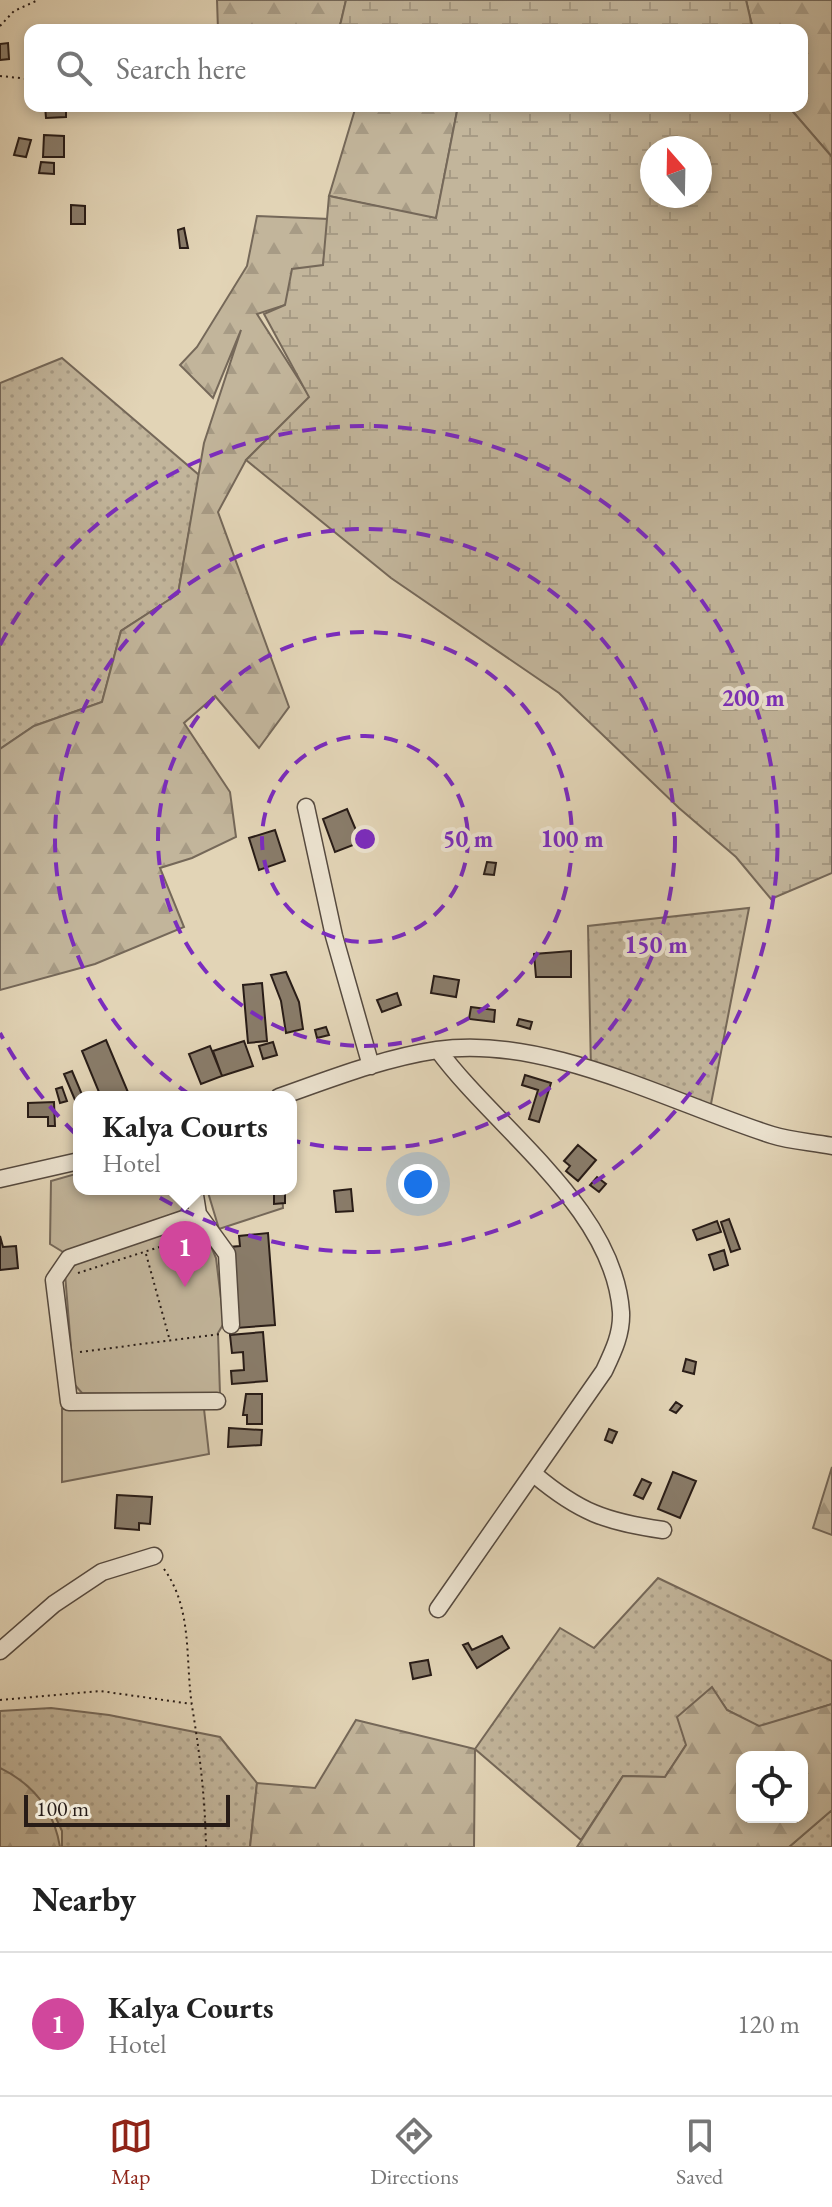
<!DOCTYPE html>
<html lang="en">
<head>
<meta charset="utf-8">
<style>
	:root { --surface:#fff; --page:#f6f6f6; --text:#222; --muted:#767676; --line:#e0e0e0; --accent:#8f2418 }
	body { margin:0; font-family:"EB Garamond",serif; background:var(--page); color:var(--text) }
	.controls { position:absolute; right:24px; bottom:24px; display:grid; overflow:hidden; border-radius:16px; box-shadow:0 4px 12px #0003 }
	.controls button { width:72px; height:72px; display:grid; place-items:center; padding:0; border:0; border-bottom:2px solid var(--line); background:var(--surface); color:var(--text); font:40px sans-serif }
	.compass { position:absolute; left:640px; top:136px; width:72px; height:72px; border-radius:50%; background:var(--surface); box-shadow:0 4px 12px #0003; rotate:340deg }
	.scale { position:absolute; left:24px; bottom:20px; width:206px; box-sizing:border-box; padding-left:8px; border:4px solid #281c17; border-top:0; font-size:22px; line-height:28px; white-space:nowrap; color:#281c17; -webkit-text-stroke:6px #ece3d0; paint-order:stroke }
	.you { position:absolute; left:418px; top:1184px; width:28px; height:28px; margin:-20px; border:6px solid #fff; border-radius:50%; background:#1a73e8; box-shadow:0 0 0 12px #1a73e833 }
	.badge { display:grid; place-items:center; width:52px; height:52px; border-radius:50%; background:var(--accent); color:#fff; font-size:26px; font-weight:700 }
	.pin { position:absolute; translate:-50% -66px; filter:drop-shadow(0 2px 4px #0008) }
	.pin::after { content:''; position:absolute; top:42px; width:28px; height:24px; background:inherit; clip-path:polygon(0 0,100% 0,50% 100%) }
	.popup { position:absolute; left:73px; top:1091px; width:224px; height:104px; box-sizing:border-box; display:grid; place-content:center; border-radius:16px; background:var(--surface); filter:drop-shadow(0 2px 6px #0005); font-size:26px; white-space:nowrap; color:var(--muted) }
	.popup b { font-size:30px; color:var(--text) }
	.popup::after { content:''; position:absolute; left:50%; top:100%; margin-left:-16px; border:16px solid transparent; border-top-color:var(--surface) }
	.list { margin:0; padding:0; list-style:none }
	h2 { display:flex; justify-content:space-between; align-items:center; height:104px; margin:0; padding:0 32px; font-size:34px }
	h2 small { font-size:26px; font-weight:400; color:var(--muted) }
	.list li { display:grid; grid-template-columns:52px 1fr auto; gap:24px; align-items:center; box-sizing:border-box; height:144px; padding:0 32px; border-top:2px solid var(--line) }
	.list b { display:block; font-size:30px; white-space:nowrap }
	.list p { margin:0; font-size:26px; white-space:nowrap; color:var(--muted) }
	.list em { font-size:26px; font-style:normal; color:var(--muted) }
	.icon { flex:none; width:44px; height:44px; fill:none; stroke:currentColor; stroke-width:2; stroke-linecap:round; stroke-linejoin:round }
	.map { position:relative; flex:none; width:832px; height:1847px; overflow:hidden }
	.search { position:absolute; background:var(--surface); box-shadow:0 4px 12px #0003; left:24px; right:24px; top:24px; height:88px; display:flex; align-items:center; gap:20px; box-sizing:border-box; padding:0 28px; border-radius:16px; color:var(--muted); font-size:30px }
	.sheet { height:248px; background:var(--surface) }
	nav { display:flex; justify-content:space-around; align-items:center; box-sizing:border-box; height:112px; border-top:2px solid var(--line); background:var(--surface); font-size:22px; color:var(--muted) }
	nav a { display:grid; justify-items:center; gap:4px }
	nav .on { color:var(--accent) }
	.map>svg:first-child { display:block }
	.grass { fill:url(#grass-dots); stroke:#756859; stroke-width:2 }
	.forest { fill:url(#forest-firs); stroke:#756859; stroke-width:2; fill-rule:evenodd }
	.wetland { fill:url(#wetland-marsh); stroke:#756859; stroke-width:2; fill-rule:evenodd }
	.garden { fill:#c2b59b; stroke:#756859; stroke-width:2 }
	.building { fill:#897c6a; stroke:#281c17; stroke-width:2 }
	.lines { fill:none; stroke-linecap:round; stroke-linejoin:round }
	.minor-casing { stroke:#564a3f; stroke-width:19 }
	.path { stroke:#281c17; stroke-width:2; stroke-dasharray:2 4; stroke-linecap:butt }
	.minor { stroke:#ece3d0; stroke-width:16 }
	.ring { fill:none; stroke:#7b2cbf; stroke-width:4; stroke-dasharray:14 10 }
	.centre { fill:#7b2cbf; stroke:#ece3d0; stroke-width:4 }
	.ring-label { font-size:24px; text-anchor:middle; font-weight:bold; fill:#7b2cbf; stroke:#ece3d0; stroke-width:8; stroke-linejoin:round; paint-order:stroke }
</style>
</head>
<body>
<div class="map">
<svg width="832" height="1847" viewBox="0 0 832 1847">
	<defs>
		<pattern id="grass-dots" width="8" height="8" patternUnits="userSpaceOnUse" patternTransform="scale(2)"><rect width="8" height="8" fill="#c2b59b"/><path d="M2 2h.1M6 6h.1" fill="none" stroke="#a79b85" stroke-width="1.8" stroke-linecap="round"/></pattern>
		<pattern id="forest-firs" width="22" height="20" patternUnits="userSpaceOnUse" patternTransform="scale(2)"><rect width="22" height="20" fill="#c2b59b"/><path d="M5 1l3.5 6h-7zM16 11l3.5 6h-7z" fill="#a79b85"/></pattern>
		<pattern id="wetland-marsh" width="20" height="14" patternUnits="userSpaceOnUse" patternTransform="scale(2)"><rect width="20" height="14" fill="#c2b59b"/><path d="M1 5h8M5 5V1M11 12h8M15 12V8" fill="none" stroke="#a79b85"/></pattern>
	</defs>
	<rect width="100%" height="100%" fill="#e2d4b6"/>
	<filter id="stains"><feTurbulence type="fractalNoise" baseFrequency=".0025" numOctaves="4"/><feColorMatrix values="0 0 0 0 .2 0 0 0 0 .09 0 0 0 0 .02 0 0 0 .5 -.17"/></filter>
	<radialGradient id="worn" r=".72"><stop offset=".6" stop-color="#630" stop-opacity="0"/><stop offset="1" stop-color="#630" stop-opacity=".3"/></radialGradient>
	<!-- grass -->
	<path class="grass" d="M62 358 199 475 178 594 121 631 102 702 34 726 0 749V383Z
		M749 908 710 1109 591 1070 588 926Z
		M658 1578 832 1661V1704L759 1727 727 1710 712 1688 686 1745 665 1777 623 1776 581 1840 475 1749 560 1628 594 1648Z
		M51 1708 109 1715 220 1737 257 1783 250 1847H62V1831L50 1805 0 1797V1711Z
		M832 1810V1847H789Z"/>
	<!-- forest -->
	<path class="forest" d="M217 0H346L339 30H218Z
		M746 0H832V157L788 106H802V30H753Z
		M356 106H458L436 219 329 196Z
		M257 216 329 219 323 265 285 305 257 314 310 397 246 460 218 512 289 707 259 748 215 696 184 723 230 792 236 837 192 858 160 868 184 927 95 964 0 990V749L34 726 102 702 121 631 178 594 204 443 241 330 213 398 180 365 197 347 247 266Z
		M832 1467V1535L813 1528Z
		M712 1687 727 1710 759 1726 832 1704V1810L789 1847H577L623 1776 665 1777 686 1745 677 1717ZM742 1757H802V1817H742Z
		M356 1720 475 1749 474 1847H250L257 1783 315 1788Z
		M0 1768C33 1784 54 1810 60 1847H0Z"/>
	<!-- wetland -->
	<path class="wetland" d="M346 0H746L753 30H339Z
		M458 106H788L832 157V873L771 899 736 857 679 808 559 693 391 578 246 460 309 397 264 314 285 305 292 269 323 265 329 196 436 218ZM652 148H700V196H652Z"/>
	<!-- garden -->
	<path class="garden" d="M79 1173V1189H187L186 1202 180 1212 63 1252 50 1244 51 1181Z
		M207 1189H282L283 1208 219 1229Z
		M179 1226 209 1241 216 1258 224 1323 218 1333 220 1394 82 1393 74 1384 65 1274 77 1263Z
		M62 1409H204L209 1454 62 1482Z"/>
	<!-- building -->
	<path class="building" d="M8 43 9 59 0 60V44Z
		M45 106H66V117L46 118Z
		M44 135 64 136V157H43Z
		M19 138 31 140 26 157 14 155Z
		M41 162 54 163V174L39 173Z
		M71 205 85 206V224H71Z
		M184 228 188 248H180L178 230Z
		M347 809 361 842 335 852 323 819Z
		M275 830 285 861 259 870 249 838Z
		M487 862 496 863 494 875 484 874Z
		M571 951V977H536L534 954Z
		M286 972 299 1002 303 1029 286 1033 281 1001 271 975Z
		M434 976 459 980 456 997 431 993Z
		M262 983 267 1041 248 1043 243 985Z
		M397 993 401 1005 382 1012 377 1000Z
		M471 1007 495 1010 494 1022 469 1019Z
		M519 1019 532 1022 530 1029 517 1025Z
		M326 1027 329 1035 317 1038 315 1030Z
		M106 1040 130 1097H101L82 1051Z
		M244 1041 253 1066 222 1076 213 1051Z
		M273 1042 277 1055 263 1059 259 1046Z
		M210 1046 222 1076 201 1084 189 1054Z
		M72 1071 83 1097H79L78 1107 64 1074Z
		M525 1075 551 1083 539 1122 529 1119 538 1090 522 1085Z
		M62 1087 67 1101 60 1103 56 1089Z
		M54 1102 55 1126H48V1117H28V1103Z
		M578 1145 596 1160 578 1181 566 1171 570 1166 564 1161Z
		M597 1177 606 1184 599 1192 590 1185Z
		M274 1189H285V1203L274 1204Z
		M351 1189 353 1211 336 1212 334 1191Z
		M729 1219 740 1249 731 1252 721 1222Z
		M717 1221 721 1232 697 1240 693 1230Z
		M268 1233 275 1325 236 1328 229 1247 240 1246 239 1236Z
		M0 1236 3 1247 16 1246 18 1268 0 1270Z
		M724 1250 728 1265 714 1270 709 1255Z
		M263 1332 267 1381 232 1384 231 1371 244 1370 243 1352 232 1353 230 1335Z
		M686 1359 696 1362 694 1374 683 1371Z
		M246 1394H262V1424H247V1415H243Z
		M676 1402 682 1406 676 1413 670 1410Z
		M229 1428 262 1430 261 1445 228 1447Z
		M609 1429 617 1432 612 1443 605 1440Z
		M673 1472 696 1481 680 1518 658 1509Z
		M642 1479 651 1483 643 1499 634 1495Z
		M117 1495 152 1497 150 1524 139 1523V1530L115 1528Z
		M502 1636 509 1648 477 1668 463 1645 468 1643 472 1650Z
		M428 1660 431 1675 413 1679 410 1663Z"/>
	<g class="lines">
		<!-- minor casing -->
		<g class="minor-casing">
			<path id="minor" d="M306 807 334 936 371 1066
				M279 1097C330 1079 383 1058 437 1050 545 1034 671 1103 772 1135 791 1141 812 1142 832 1146
				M0 1179 79 1161
				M194 1189 198 1214 227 1254 231 1325
				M198 1214 69 1258 54 1280 69 1402 217 1401
				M535 1475C579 1512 606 1522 663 1530
				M438 1609 604 1371C613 1352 622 1334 621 1312 614 1208 495 1128 438 1050
				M0 1651 54 1604 102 1572 154 1556"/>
		</g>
		<!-- path -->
		<path class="path" d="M0 26 14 11 38 0
			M0 76 30 79
			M146 1254 170 1341
			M78 1273 194 1236
			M80 1352 220 1334
			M164 1569C193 1609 185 1660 192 1706 200 1755 205 1797 206 1847
			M0 1700 100 1691 192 1704"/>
		<!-- minor -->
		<use href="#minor" class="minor"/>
	</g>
	<!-- distance rings -->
	<g class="ring">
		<circle cx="365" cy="839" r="103"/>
		<circle cx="365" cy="839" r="207"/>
		<circle cx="365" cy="839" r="310"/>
		<path d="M0 645A413 413 0 1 1 0 1033"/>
	</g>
	<circle cx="365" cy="839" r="12" class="centre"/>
	<g class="ring-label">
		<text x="753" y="706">200 m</text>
		<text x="468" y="847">50 m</text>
		<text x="572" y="847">100 m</text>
		<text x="656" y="953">150 m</text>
	</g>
	<rect width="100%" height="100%" filter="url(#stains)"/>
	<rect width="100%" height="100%" fill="url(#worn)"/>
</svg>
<div class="controls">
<button><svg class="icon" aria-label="locate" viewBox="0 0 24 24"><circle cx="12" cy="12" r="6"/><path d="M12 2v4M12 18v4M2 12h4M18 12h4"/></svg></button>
</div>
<svg class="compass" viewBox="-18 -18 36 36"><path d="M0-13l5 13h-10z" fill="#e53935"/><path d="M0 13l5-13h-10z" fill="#767676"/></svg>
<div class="scale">100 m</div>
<div class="you"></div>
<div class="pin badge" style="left:185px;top:1287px;background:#d1479c">1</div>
<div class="popup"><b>Kalya Courts</b>Hotel</div>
<div class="search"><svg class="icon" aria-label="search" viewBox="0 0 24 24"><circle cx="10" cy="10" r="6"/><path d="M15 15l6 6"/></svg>Search here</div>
</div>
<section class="sheet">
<h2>Nearby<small></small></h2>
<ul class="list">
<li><span class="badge" style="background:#d1479c">1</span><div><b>Kalya Courts</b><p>Hotel</p></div><em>120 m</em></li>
</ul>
</section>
<nav>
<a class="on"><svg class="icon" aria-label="map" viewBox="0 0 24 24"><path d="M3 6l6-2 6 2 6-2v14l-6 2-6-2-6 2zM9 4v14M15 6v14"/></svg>Map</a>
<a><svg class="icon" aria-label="directions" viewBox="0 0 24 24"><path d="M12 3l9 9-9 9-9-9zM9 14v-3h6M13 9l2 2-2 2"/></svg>Directions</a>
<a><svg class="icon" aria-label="saved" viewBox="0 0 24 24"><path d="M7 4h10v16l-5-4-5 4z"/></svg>Saved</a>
</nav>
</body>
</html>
